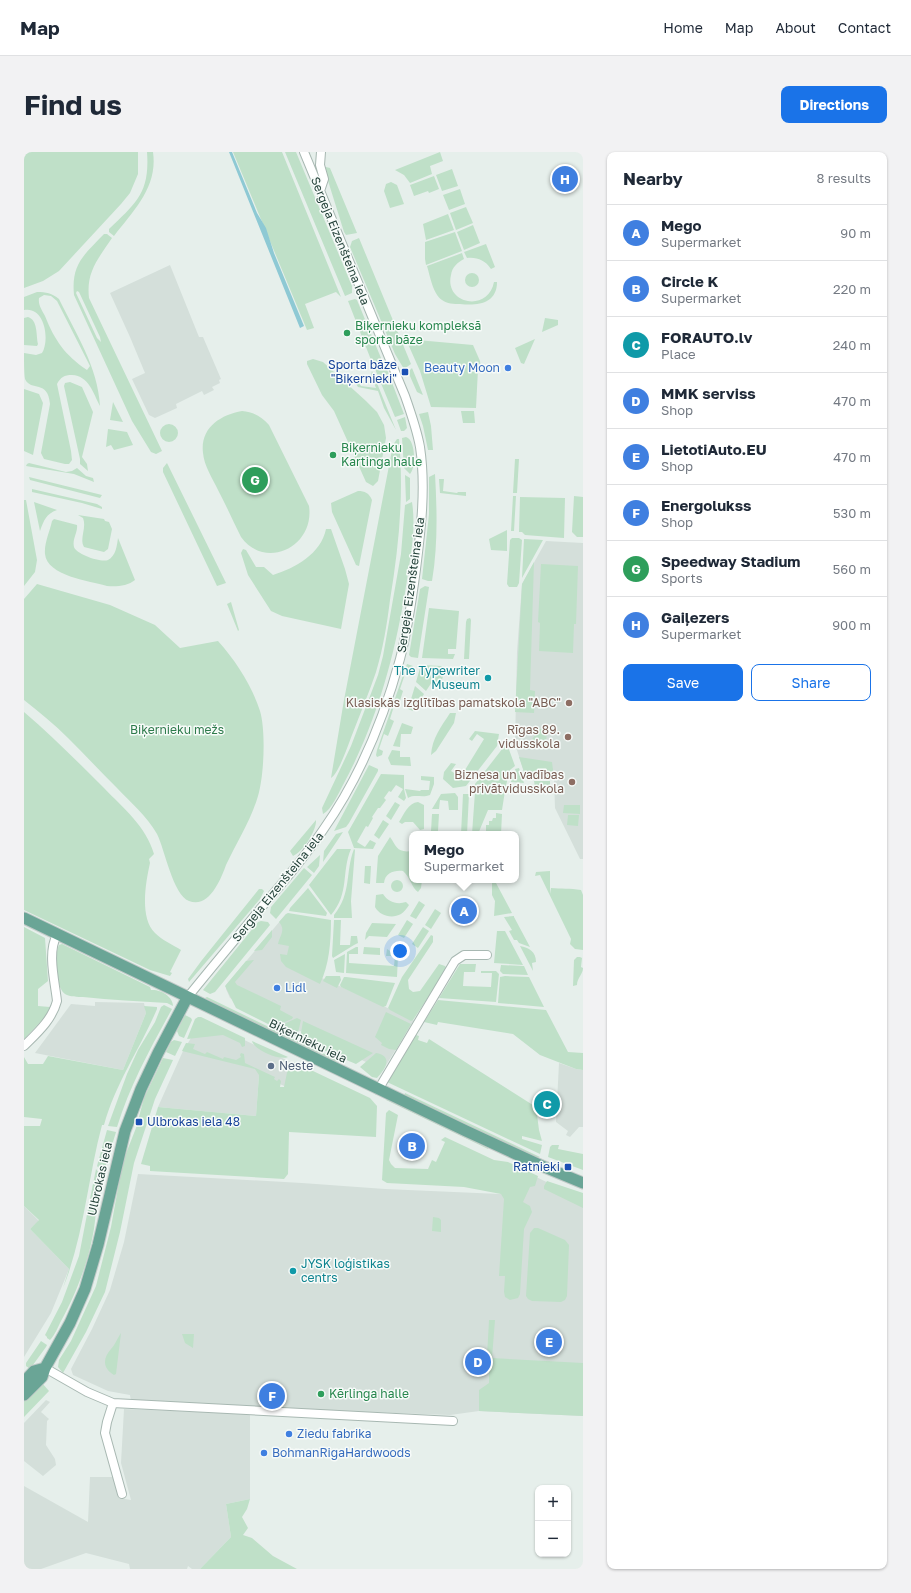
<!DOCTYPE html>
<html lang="en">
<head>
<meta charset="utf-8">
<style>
	:root { --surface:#fff; --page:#f2f2f3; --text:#1f2937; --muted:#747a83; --line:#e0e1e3; --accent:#1a73e8 }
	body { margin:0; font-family:"Golos Text",sans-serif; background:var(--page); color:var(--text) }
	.controls { position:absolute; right:12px; bottom:12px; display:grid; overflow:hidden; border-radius:8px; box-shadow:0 1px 3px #0004 }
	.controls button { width:36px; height:36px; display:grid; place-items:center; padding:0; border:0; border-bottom:1px solid var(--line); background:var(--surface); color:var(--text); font:20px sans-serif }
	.you { position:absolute; left:376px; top:799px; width:14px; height:14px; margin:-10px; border:3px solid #fff; border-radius:50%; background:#1a73e8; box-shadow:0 0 0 6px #1a73e833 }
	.badge { display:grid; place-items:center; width:26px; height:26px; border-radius:50%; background:var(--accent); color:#fff; font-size:13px; font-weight:700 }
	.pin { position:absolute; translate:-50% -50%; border:2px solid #fff; box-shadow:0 1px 4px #0006 }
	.popup { position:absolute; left:385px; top:679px; width:110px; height:52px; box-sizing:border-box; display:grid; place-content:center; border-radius:8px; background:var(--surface); filter:drop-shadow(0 1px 3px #0005); font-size:13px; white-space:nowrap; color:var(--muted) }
	.popup b { font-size:15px; color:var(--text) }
	.popup::after { content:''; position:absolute; left:50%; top:100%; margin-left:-8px; border:8px solid transparent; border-top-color:var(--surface) }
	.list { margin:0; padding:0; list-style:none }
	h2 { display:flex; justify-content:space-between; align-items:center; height:52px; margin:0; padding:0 16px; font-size:17px }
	h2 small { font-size:13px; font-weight:400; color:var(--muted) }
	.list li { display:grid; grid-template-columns:26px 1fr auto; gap:12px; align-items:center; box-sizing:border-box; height:56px; padding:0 16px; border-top:1px solid var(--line) }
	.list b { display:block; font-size:15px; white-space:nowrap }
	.list p { margin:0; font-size:13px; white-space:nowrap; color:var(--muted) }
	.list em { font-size:13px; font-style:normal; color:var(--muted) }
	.actions { display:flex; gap:8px; padding:12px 16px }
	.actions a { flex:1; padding:9px 0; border:1px solid var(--accent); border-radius:8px; text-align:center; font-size:14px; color:var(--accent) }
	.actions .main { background:var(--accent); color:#fff }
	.map { position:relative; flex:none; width:559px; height:1417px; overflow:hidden; border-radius:8px }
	header { display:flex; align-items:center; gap:24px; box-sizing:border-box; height:56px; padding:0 20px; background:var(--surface); border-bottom:1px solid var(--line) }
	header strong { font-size:19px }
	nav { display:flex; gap:22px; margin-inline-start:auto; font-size:14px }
	.intro { display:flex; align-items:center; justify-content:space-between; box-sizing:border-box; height:96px; padding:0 24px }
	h1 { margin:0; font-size:28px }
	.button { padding:10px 18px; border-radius:8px; background:var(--accent); color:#fff; font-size:14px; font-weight:700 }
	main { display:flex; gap:24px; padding:0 24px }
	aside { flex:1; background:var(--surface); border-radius:8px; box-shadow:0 1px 3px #0004 }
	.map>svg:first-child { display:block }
	.built { fill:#d4dfda }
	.green { fill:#bfe0c8; fill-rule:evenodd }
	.water { fill:#8ec9d4 }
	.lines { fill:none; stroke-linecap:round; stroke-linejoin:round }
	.minor-casing { stroke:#a8b8b2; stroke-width:10 }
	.major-casing { stroke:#c2cac8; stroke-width:13 }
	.minor { stroke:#fff; stroke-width:8 }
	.major { stroke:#6aa596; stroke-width:11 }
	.leisure-dot { fill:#2e9e5b; stroke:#f7fbf9; stroke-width:1.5 }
	.shop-dot { fill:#3f7fe0; stroke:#f7fbf9; stroke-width:1.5 }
	.transit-dot { fill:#1a4fb4; stroke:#f7fbf9; stroke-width:1.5 }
	.culture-dot { fill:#0f9aa8; stroke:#f7fbf9; stroke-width:1.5 }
	.education-dot { fill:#8d6e63; stroke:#f7fbf9; stroke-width:1.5 }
	.service-dot { fill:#5c6f8a; stroke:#f7fbf9; stroke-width:1.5 }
	.labels { text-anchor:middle; stroke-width:3; stroke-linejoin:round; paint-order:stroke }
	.street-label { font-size:12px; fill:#24423a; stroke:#f7fbf9 }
	.leisure-label { font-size:12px; fill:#27864d; stroke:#f7fbf9; text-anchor:start }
	.transit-label { font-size:12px; fill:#164399; stroke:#f7fbf9; text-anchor:end }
	.shop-label { font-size:12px; fill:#366cbe; stroke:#f7fbf9; text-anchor:start }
	.culture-label { font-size:12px; fill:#0d838f; stroke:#f7fbf9; text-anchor:end }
	.education-label { font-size:12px; fill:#785e54; stroke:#f7fbf9; text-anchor:end }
	.park-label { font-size:12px; fill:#2d7a4b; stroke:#f7fbf9 }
	.service-label { font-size:12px; fill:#4e5e75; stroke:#f7fbf9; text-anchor:start }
</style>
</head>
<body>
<header>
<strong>Map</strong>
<nav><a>Home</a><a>Map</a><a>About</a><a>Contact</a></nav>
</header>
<div class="intro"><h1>Find us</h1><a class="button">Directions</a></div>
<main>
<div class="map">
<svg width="559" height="1417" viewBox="0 0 559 1417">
	<rect width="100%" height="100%" fill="#e6efeb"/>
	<!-- built -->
	<path class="built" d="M146 113 175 185H179L197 227 195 228 196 231 188 235 190 238 180 243 178 239 152 252 153 256 131 266 125 263 108 227 121 221 106 185 86 141Z
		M522 389 559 391V707H556L531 656 530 626 501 623 491 592 493 500 498 432Z
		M262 762 271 766 265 811 390 868 359 918 206 846 202 837V833Z
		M71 850 120 851 122 861 99 918 11 901 47 852 71 854Z
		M199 878 271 912 265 936 235 923 232 964 134 955 159 899 167 886Z
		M535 911 552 917 559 918V975H555L546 985 542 983 544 979 532 970Z
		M496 1017 559 1048V1264L455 1259 426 1263 344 1260 323 1261 107 1249 106 1243 84 1239 49 1223 47 1217 68 1177 86 1138 100 1090 114 1022 278 1031 361 1037 476 1042Z
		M0 1054 15 1069 6 1077 45 1117 27 1161 0 1205Z
		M22 1248 26 1250 17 1260 25 1267 23 1269 22 1293 31 1307 32 1313 19 1324 0 1309V1271Z
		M100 1257 226 1262V1347L202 1352 207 1385 176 1417H168L164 1414 163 1417H106L105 1412 62 1401 17 1417H0V1334L64 1370 66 1325H89L95 1346 107 1348 97 1311Z"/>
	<!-- green -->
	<path class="green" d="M0 0H114V22L106 41 97 52 35 119 19 129 0 136Z
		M123 0H129C134 35 110 58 90 84L85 80V77C112 51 126 41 123 0Z
		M209 0H258L317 145 312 140 281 152 290 176 283 178Z
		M261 0H272L328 134V141L321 144Z
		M416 0 419 9 406 14 408 22 386 31 380 23 371 18Z
		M302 15 306 16 333 81 322 83 320 80 300 16Z
		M428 17 434 34 418 39 412 23Z
		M410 24 415 37 405 41 404 39 390 44 386 33Z
		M367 30 373 33 380 52 366 56 360 39 362 32Z
		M436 37 441 52 425 58 419 43Z
		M442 55 449 71 432 78 426 61Z
		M424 62 430 78 402 88 399 72Z
		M449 73 456 91 440 98 433 80Z
		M431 80 438 99 402 113 401 107V90Z
		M80 82H83L88 86C74 107 62 120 65 146L138 299 132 302 127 300 108 269 50 143C47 112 60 103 80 82ZM53 139 55 140 76 185 77 190 73 186 52 141Z
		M335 86 387 212 380 217 371 202 326 95 328 89Z
		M462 92 471 115 467 117C461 108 453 105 443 106L440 100Z
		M438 101 440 107C434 110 428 115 427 123 420 152 464 161 470 130H473C473 152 453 154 436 152 430 152 423 152 418 148 409 142 406 124 403 114Z
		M441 128a7 7 0 1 1 14 0a7 7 0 1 1-14 0Z
		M13 140C22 140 28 141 35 147 52 182 74 215 76 254 69 241 65 224 48 223 40 223 37 225 33 232L47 299 48 308 45 312H41L20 307 17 301 26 252C24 227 7 240 1 227 0 220 0 208 0 201L12 203 18 201C26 188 21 154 0 158V145ZM20 143 27 144 33 149 66 214 63 218C41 203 31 189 21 164 18 158 14 153 15 146Z
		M331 147 333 148 357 206 356 211 349 213 324 149Z
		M4 165C14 168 12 183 14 192L13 194 0 193V166Z
		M521 166 534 168V173L518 180Z
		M511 187 500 212 497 211 491 196Z
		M393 188 449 193 456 209 457 217H454L452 256 407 255 396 219 384 192Z
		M289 207 299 210 342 249 353 260 360 273 362 286 354 329 349 334 342 330 310 259 298 243 283 212V209Z
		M358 214 362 215 380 262 371 265 351 217Z
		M388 216 399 243 393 240 385 222V219Z
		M348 219 372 278 360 256 354 239 334 235 327 224 330 223 337 234 352 236 347 223Z
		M46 230 58 235 69 260 58 305 63 312 64 319 56 312V307L40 234 41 231Z
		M0 237 15 242 19 251 9 303 0 299Z
		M89 250 99 270 86 268Z
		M218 259C229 260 237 264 245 273L285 354C291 394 242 419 217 385 209 369 202 353 194 338 189 327 180 314 179 301 176 276 196 263 218 259Z
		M437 259H450L451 271H439Z
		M404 260 407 274 409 298H404L399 274 395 262Z
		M381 265 383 276 380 279H377L373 268Z
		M136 281a9 9 0 1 1 18 0a9 9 0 1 1-18 0Z
		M84 277 103 280 109 293 90 298 87 293 82 295Z
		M382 285C392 288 392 316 386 322L380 316 378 286Z
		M373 287H375C380 342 375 394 366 448 363 472 359 497 352 520 345 541 336 562 328 583 324 593 315 621 307 626L320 548 369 293Z
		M491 307H495L493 341H489Z
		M5 311 42 320 48 319 53 316 62 324 69 326 70 330 50 322 2 314 3 312Z
		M143 311 202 431 193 434 139 320V316Z
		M411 322C413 357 414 394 408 429H404L398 427 405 362V325Z
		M381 323 386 326V347L382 350Z
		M5 325 78 343 76 346 6 328Z
		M415 327H420L419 339 433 341 434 340H442V344L416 341Z
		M8 337 73 352 78 355V357L58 351 8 340Z
		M334 339C341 339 345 341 348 348L335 414 332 413 308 360 307 351Z
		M489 344H492L490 379H487Z
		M550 344 559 345V385H553L548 380Z
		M496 345 541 346 540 386 501 383 498 380H495Z
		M0 348H2L13 408 11 420 0 434Z
		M10 350 33 358C22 362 20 368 16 379Z
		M388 350C392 376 387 402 383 428 372 500 354 568 319 633 314 642 308 657 299 662L298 656 327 594 354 523 359 504 377 402 381 353Z
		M54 363 80 367 81 369 85 370 88 377 84 397 80 400 60 395C55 387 63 376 59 366Z
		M30 367 53 373C54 380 48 387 50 395 52 402 77 411 84 408 92 404 93 393 94 386L111 428C104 434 92 435 83 434 66 429 23 424 21 402 20 391 26 379 28 369Z
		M302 377H307L321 417 325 432 317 477 258 464 247 459 224 423 217 401 219 397 222 398 232 415H240L249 423C271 416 297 402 302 377Z
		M483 378V399L467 398 465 387Z
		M488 386H495L498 388 495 431 493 435H485L483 432 486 388Z
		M500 387 519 388 498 426Z
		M510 410 506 538 511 539 510 561 491 560 498 432Z
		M517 412 554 414 552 472H550L549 501 515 499 516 471 514 470Z
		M13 432 86 453 131 473 156 496 194 489C212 509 228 534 236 559 242 579 240 624 234 644 227 668 213 690 202 713 197 727 185 757 165 749 149 743 141 698 133 682 123 664 106 650 93 636 76 619 60 602 44 586 30 572 15 560 0 548V447Z
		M401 434 405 435 394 506 387 505 385 503 396 437Z
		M207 450 215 478 214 479 203 452Z
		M405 456 435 459 432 497H424V502H431L429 507 398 506Z
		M446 466 447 468 445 507H440L442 470 443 467Z
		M383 512 389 514 388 517 383 516 376 537 379 539 374 555 370 554 366 567 370 569 364 584 360 582 355 597 359 599 358 603 353 605 352 603 353 598Z
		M398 513 417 514 421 517 416 535 408 530 402 539 392 530 396 516Z
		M391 534 400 542 389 559 384 557Z
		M0 560C28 584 54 610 80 636 99 656 122 674 130 702L125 707 126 711C122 729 115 766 131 781 138 788 149 793 157 798L146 820 148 821 146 824 126 818 0 758Z
		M426 561H432L430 571 412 599 407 603C408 586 417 575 426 561Z
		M378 571 389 575 387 582H377L376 595 369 594Z
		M515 577H521L523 578 522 592 520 593 507 594 505 592Z
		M451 579 475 582 473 594 442 634 429 636 419 627 420 620 427 611 432 612 427 619 435 624 441 618 460 587 453 582 448 589 445 587Z
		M482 592H483L491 614 486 618 481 637 451 638V632Z
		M368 598 376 599V605H386L387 614 367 613 364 606Z
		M495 605 528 610 530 626 501 623Z
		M345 613 354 617V619L325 671 322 675 310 679Z
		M495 616 500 631 487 630V625L493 623 491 617Z
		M357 622 380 623V637L382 646 380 649 374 645 379 637 372 633 367 640 365 639 360 646 362 648 356 656H354L348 665 349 666 344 675 342 674 333 690 341 695 346 688 352 691 349 697 330 696 324 680Z
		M397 624 410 625V632L406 643C399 646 390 642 384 646L381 637 396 639 397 638H405L406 629 397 628Z
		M510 629H526V639L515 638 511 635Z
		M481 639 478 658H464L454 682H448L451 640Z
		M431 641 434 645V658H425L424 649 416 648 415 657H408L417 642Z
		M439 642H445L443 682H437Z
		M371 650 376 653 367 668 362 664Z
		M394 650 400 653V677L396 678 389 670H381L378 672 375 670C380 662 384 651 394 650Z
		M540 653H556V662L539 661Z
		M472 661 478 662 477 682H462V673H465V669H468L469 666H472Z
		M408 662H415L414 679H407Z
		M544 663H555L554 674 543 673Z
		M292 668C293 678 279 700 269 704L266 699Z
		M359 668 365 672 355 687 350 683Z
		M319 680 299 710 300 699 312 682Z
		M366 685C373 695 373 701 388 699V728H398L397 736 394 740C388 736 386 725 379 719 370 718 361 721 360 731H352L354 704Z
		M313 697H327C317 720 326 741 307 763L285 733Z
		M330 697 331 698 327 749 328 766H310V763C328 741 321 720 330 697Z
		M296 703 295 714 290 721 283 715Z
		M341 714H347L346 732 340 731Z
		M280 716 288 723 252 767 246 761 247 755Z
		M526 719V742L527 736C537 737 546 736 557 738L559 743V798L551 797 546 792 547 787 516 723 511 724 512 720Z
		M367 734a6 6 0 1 1 12 0a6 6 0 1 1-12 0Z
		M468 731H472L488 761 470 764 471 749 468 743Z
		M284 736 303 761 302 764 265 759 266 756Z
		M235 737H238L240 739 236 747 165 830 164 827 178 808Z
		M359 742C364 750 373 753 382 750L385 753C383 756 380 760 377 762 368 767 356 764 351 755L352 743Z
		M395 749 401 753 392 767 386 764Z
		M411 757 417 761 407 777 401 773Z
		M264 761 307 768C307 791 305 813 296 832L262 815 257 809 256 802 263 803 265 794 254 792C256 783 262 778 255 770L262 762Z
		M490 764V765L506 795 495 791 493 788H490L485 779 488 778 480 765Z
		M310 768H317L316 793H326L327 784H333L334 791 330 793 309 806 308 804Z
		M383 768 389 772 380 786 374 783Z
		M237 769 244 770 246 773 191 840 186 842 179 838 234 770Z
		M348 771 372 772 363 785 345 784 341 788 342 781Z
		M0 775 21 786 24 829 14 837V854L26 855 25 861 0 887Z
		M399 775 405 779 394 796 388 792Z
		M248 778V785L238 798 230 799Z
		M473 779H481L499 813 470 811Z
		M407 783 409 784V790L384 828 385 837 389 840 396 839 415 812 421 814 423 817 389 868 387 869 366 858 364 856 378 825Z
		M38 792 126 835 127 838C136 837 149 844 149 854L143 851C115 849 87 848 59 845 54 845 46 845 41 842 31 835 30 804 35 793Z
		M496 794C505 796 512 799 512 810L508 811 509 819Z
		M332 795H334V802H325V811L370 814 371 804H362L363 797 374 804 373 825 322 821 323 800Z
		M340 795 356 796V803L339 802Z
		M321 802 320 821 312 820 310 808Z
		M553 805H556L558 806 557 815 559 816C559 822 553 826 553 833L549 834 550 808Z
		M230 808 211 830 213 833 257 854 256 858 269 865 268 867 251 874H248L212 856 201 834 222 809Z
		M436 812H452L451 820H440L439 834 467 835 468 821H457V819H472L475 822 472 850 415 846Z
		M477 813 500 814 504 823 479 822 476 819Z
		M302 824H316L317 828 313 836 299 829Z
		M481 824 505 825 520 855 474 851 476 825Z
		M320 825H322L371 831 362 854 359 855 317 835 316 833Z
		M183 845 315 909V910L308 909 238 876 181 846Z
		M414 848 522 858 544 900 559 901V918L552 917 516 903 489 882 414 870 413 873 400 870Z
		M140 853 148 857C127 895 106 933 93 975L84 974 103 922 114 898 131 870 137 855Z
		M120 854 133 855V857C116 897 92 930 80 973H78C64 1025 60 1084 39 1136L45 1117 6 1077 15 1068 0 1054V974H16L18 967 0 965V905L4 912H19L24 904 99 918 122 861Z
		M362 860 387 872 372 898 365 897 357 893 358 891 351 885Z
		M161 863 167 866 168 868 160 886 155 884 153 879Z
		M174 865H177L221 886V894L218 895 216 891 199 883 163 887 171 867Z
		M273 866 277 868 273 885 254 877 255 874Z
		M279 869 349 901 332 912 308 902 276 887Z
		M392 883 395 884 394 888 403 891 405 887 512 955 515 978 518 989 498 984V987L518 993 516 1002 363 930Z
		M150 888 158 890 151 904 142 900 147 890Z
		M228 889 264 905C256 909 230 898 228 889Z
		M162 891 171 892 169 897 181 902 183 900 199 907 200 905 212 908 217 905 216 903 217 901 220 902 221 911 251 925 250 927 253 929 255 927 257 929 256 935H260L264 916 270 910 346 946 353 954 352 985 265 980 264 1022 260 1027 126 1019V1014L117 1012 134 955 232 964 235 923 231 917 158 899Z
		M352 901C370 904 361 918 353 926L348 925 336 915Z
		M139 906 149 908 131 947 110 1011 96 1080 81 1140 62 1180 39 1221 34 1215 35 1208 47 1189 72 1134 87 1075 96 1025 101 1004 112 976 120 946Z
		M381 941 516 1005H510L380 944Z
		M363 947 464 996V997L362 948Z
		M365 958 374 963 365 1008 367 1012 371 1016 404 1017 408 1008 412 1010 421 990 417 988 421 985 470 1008 484 1010 514 1024 511 1034 506 1035 499 1050 506 1054 508 1060 500 1077 496 1142 494 1146 486 1148 481 1145 480 1140 481 1124H475L480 1047 477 1042 440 1035 363 1031 358 1028 362 961Z
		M83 978 92 980 80 1019 78 1020 73 1014Z
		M528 993H535L534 997 559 1002V1018L524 1005 526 995Z
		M72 1017 77 1024 73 1045 66 1047Z
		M523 1029 559 1041V1056L520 1037V1034Z
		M72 1048C73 1088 56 1135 37 1169 34 1175 31 1183 26 1188L23 1186V1185L21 1183 38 1150 55 1104 65 1052Z
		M409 1065 415 1066 417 1068V1080L408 1079Z
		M510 1076H514L541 1088 545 1093 543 1144 541 1148 537 1150 508 1149 504 1147 502 1144 506 1081Z
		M465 1168H471L468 1206 559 1211V1264L455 1259V1238L465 1231V1216L461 1213 462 1205H463Z
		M97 1181 92 1222 90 1223C78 1216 79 1206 87 1197 91 1193 94 1185 97 1181Z
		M158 1182H170L169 1196 161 1191Z
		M17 1189 23 1193 22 1195 6 1217 2 1214V1211Z
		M18 1231 25 1239 0 1265V1248Z
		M226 1347 223 1357 218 1365 224 1376 219 1383 228 1386 249 1404 273 1417H176L207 1385 202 1352Z"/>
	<!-- water -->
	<path class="water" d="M205 0H208L233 61 242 76 250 101 280 174 276 176Z"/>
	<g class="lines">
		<!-- minor casing -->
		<g class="minor-casing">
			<path id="minor" d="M296 39 300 27 296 13 297 0
				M163 846C187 816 212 787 236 757 258 732 280 706 299 678 335 627 360 566 376 507 384 477 388 447 392 417 397 377 402 335 396 295 393 278 387 261 381 244L280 0
				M0 894C13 881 28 868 33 849 31 830 23 800 33 783
				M354 938 431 809 440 803H463
				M21 1216 63 1240 89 1251 429 1269
				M89 1251 83 1270 81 1281 98 1342"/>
		</g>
		<!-- major casing -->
		<g class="major-casing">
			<path id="major" d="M0 766 442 979 518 1014 559 1031
				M0 1230 10 1219 21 1216
				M0 1243 18 1225 21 1216 46 1171 61 1137 74 1093 101 979 117 937 134 901 163 846"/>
		</g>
		<!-- minor -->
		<use href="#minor" class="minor"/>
		<!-- major -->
		<use href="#major" class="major"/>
	</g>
	<!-- markers -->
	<g class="leisure-dot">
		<circle cx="323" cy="181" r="4"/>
		<circle cx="309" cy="303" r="4"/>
		<circle cx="297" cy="1242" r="4"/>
	</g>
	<g class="shop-dot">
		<circle cx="484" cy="216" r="4"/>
		<circle cx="253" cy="836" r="4"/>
		<circle cx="265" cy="1282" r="4"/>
		<circle cx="240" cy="1301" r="4"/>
	</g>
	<g class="transit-dot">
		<rect x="377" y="216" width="8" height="8" rx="2"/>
		<rect x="111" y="966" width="8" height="8" rx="2"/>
		<rect x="540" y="1011" width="8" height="8" rx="2"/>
	</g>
	<g class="culture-dot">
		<circle cx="464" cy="526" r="4"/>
		<circle cx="269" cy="1119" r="4"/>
	</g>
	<g class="education-dot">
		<circle cx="545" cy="551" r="4"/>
		<circle cx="544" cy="585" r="4"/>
		<circle cx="548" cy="630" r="4"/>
	</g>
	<circle class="service-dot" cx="247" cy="914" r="4"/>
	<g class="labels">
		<!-- street labels -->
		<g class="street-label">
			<text transform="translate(316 89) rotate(68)" y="4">Sergeja Eizenšteina iela</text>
			<text transform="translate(387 433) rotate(-82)" y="4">Sergeja Eizenšteina iela</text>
			<text transform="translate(254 735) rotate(-51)" y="4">Sergeja Eizenšteina iela</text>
			<text transform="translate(284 889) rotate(26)" y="4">Biķernieku iela</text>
			<text transform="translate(76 1027) rotate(-77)" y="4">Ulbrokas iela</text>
		</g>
		<!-- leisure labels -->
		<g class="leisure-label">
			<text x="331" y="178">Biķernieku kompleksā<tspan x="331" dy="14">sporta bāze</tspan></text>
			<text x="317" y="300">Biķernieku<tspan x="317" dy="14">Kartinga halle</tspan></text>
			<text x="305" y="1246">Kērlinga halle</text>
		</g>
		<!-- transit labels -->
		<g class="transit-label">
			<text x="373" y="217">Sporta bāze<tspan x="373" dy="14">"Biķernieki"</tspan></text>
			<text x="123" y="974" text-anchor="start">Ulbrokas iela 48</text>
			<text x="536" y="1019">Ratnieki</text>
		</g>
		<!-- shop labels -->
		<g class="shop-label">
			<text x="476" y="220" text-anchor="end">Beauty Moon</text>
			<text x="261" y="840">Lidl</text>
			<text x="273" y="1286">Ziedu fabrika</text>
			<text x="248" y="1305">BohmanRigaHardwoods</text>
		</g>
		<!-- culture labels -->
		<g class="culture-label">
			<text x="456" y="523">The Typewriter<tspan x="456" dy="14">Museum</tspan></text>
			<text x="277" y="1116" text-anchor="start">JYSK loģistikas<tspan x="277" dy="14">centrs</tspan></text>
		</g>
		<!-- education labels -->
		<g class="education-label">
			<text x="537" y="555">Klasiskās izglītības pamatskola "ABC"</text>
			<text x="536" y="582">Rīgas 89.<tspan x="536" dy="14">vidusskola</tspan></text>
			<text x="540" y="627">Biznesa un vadības<tspan x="540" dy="14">privātvidusskola</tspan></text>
		</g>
		<!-- park labels -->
		<g class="park-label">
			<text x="153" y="582">Biķernieku mežs</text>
		</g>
		<!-- service labels -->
		<g class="service-label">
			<text x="255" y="918">Neste</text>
		</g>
	</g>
</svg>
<div class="controls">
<button>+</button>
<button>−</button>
</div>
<div class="you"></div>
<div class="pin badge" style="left:440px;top:759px;background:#3f7fe0">A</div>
<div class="popup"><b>Mego</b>Supermarket</div>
<div class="pin badge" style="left:388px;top:994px;background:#3f7fe0">B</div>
<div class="pin badge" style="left:523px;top:952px;background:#0f9aa8">C</div>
<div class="pin badge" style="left:454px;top:1210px;background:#3f7fe0">D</div>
<div class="pin badge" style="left:525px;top:1190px;background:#3f7fe0">E</div>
<div class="pin badge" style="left:248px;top:1244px;background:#3f7fe0">F</div>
<div class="pin badge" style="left:231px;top:328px;background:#2e9e5b">G</div>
<div class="pin badge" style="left:541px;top:27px;background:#3f7fe0">H</div>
</div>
<aside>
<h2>Nearby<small>8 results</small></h2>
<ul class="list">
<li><span class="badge" style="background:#3f7fe0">A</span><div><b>Mego</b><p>Supermarket</p></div><em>90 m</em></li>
<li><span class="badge" style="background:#3f7fe0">B</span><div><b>Circle K</b><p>Supermarket</p></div><em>220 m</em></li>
<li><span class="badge" style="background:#0f9aa8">C</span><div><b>FORAUTO.lv</b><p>Place</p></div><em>240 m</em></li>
<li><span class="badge" style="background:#3f7fe0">D</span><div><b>MMK serviss</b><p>Shop</p></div><em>470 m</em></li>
<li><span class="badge" style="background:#3f7fe0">E</span><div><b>LietotiAuto.EU</b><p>Shop</p></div><em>470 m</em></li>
<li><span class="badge" style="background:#3f7fe0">F</span><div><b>Energolukss</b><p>Shop</p></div><em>530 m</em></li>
<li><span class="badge" style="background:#2e9e5b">G</span><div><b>Speedway Stadium</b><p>Sports</p></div><em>560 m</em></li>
<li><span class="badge" style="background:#3f7fe0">H</span><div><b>Gaiļezers</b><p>Supermarket</p></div><em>900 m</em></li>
</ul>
<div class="actions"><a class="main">Save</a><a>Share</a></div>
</aside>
</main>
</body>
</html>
